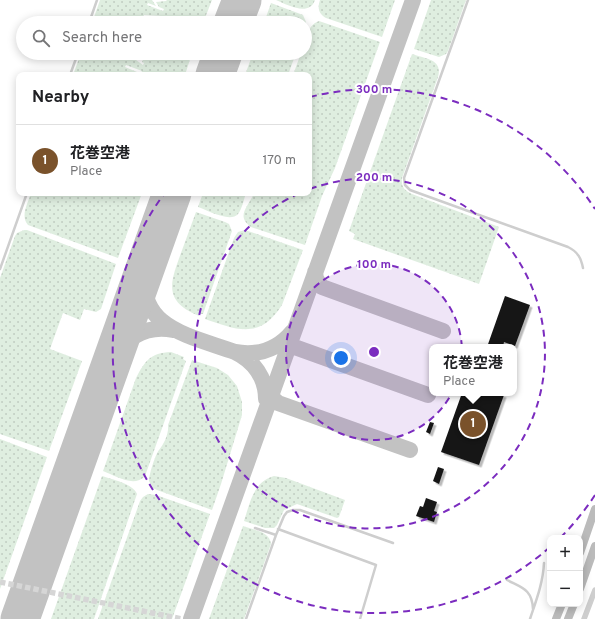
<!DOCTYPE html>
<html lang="en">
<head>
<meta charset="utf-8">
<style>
	:root { --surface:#fff; --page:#f2f2f2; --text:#202124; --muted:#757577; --line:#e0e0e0; --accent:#7a522b }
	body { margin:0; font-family:Overpass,"Noto Sans JP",sans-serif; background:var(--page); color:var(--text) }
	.controls { position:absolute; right:12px; bottom:12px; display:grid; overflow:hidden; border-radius:8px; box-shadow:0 2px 10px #0003 }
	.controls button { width:36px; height:36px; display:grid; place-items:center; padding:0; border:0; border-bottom:1px solid var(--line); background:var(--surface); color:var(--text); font:20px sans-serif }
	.you { position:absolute; left:341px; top:358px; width:14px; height:14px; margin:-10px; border:3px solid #fff; border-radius:50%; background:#1a73e8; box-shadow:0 0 0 6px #1a73e833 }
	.badge { display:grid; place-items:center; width:26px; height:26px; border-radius:50%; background:var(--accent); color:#fff; font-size:13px; font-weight:700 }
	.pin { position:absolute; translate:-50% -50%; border:2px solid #fff; box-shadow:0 1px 4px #0006 }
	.popup { position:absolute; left:429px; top:344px; width:88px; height:52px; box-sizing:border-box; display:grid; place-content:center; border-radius:8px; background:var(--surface); filter:drop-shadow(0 1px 3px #0005); font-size:13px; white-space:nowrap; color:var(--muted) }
	.popup b { font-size:15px; color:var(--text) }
	.popup::after { content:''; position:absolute; left:50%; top:100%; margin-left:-8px; border:8px solid transparent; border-top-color:var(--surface) }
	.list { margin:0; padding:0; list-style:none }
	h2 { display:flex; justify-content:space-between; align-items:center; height:52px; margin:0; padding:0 16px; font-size:17px }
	h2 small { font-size:13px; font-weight:400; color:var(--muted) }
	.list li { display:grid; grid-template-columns:26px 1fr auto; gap:12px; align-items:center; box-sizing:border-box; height:72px; padding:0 16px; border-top:1px solid var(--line) }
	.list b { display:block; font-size:15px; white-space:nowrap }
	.list p { margin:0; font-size:13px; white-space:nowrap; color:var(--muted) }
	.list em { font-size:13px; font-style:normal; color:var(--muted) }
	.icon { flex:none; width:22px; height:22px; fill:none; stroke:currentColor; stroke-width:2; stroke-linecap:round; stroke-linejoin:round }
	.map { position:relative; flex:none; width:595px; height:619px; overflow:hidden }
	.search { position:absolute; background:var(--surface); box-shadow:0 2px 10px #0003; left:16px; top:16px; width:296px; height:44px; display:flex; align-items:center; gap:10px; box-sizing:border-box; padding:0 14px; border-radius:22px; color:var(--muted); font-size:15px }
	.panel { position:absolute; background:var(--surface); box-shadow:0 2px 10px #0003; left:16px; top:72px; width:296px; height:124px; border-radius:8px }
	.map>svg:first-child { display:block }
	.grass { fill:url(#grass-dots) }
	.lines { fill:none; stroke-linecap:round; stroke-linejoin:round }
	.taxiway { stroke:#c2c2c2; stroke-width:16 }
	.runway { stroke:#c2c2c2; stroke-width:39 }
	.building { fill:#181818; filter:url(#shadow) }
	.minor-tunnel { stroke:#d6d6d6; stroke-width:5.5; stroke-dasharray:5.5 3; stroke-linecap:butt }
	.service { stroke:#cecece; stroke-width:2.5 }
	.minor { stroke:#cecece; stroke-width:5.5 }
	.secondary { stroke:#bbb; stroke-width:8 }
	.ring { fill:none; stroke:#7b2cbf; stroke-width:2; stroke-dasharray:7 5 }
	.centre { fill:#7b2cbf; stroke:#fff; stroke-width:2 }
	.ring-label { font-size:12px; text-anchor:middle; font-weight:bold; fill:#7b2cbf; stroke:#fff; stroke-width:4; stroke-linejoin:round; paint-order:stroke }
</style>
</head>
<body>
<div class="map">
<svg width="595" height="619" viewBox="0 0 595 619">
	<defs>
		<pattern id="grass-dots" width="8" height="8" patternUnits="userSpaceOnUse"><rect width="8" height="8" fill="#dfeee0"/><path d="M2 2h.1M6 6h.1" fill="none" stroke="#c0cdc1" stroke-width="1.8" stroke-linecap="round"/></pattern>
		<filter id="shadow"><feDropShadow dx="2.5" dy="2.5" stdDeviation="0" flood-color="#0004"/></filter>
	</defs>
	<rect width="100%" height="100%" fill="#fff"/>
	<!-- grass -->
	<path class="grass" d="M100 0H152L156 6 148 3 147 5 163 11 164 9 159 7 156 2 166 1 167 0H212L203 23H156L158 19H160L161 16 144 15 142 19 148 23H92Z
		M276 0H315C309 17 288 5 276 0Z
		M320 0H395L382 37 326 18C319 14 317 8 320 0Z
		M431 0H466L448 51 446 54 439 57 414 49Z
		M271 3 303 15 306 22 305 28V23H264Z
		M319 21 380 42 335 168 322 196 305 245 251 227C235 216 249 206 254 193H309V75H293L301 53H305C305 41 306 26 319 21Z
		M81 53H130L129 55 143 65 144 63 142 62 145 55H147L148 53H192L185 75H133L141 73 142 71 126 65 125 67 137 72 125 75H73Z
		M253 53H296L288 75H245Z
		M412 54C426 59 443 59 438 77L402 178C401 187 404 190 412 194L499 227 479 284 353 239 355 234 349 231Z
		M31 193H142L118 258 28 225C20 216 28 203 31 193Z
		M203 193H246C244 199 242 209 238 214 230 223 207 210 198 207Z
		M196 212 225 222 229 224 232 231 203 314H200L199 316C163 301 170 283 181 253 186 239 191 226 196 212Z
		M24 230H27L116 264 101 309 96 312 84 309 80 320 63 313 50 349 82 361 49 451 0 434V278L15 236 17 233Z
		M245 230 303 250 282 305C260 340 237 330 205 319L234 238 238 232Z
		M171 352 184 357 183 359 186 361 145 476C134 488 116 476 103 471L136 378C145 361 150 353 171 352Z
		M192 360 217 368 228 375 237 386 242 402V415L221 484 212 510 157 490 153 488 149 481C149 475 155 455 159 450 164 444 169 434 168 425Z
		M0 439 47 457 0 589Z
		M102 476C111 479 134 484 137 494L94 619H51Z
		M274 476 286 478 345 500 339 517 337 518 297 504 284 510 277 525 274 528H265L244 521C250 503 253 482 274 476Z
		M148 494 156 495 210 514 172 619H98L140 501 143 497Z
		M243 526C253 530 270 531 271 544L244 619H209Z"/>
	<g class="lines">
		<!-- taxiway -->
		<path class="taxiway" d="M146 266C133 328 191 336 235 352 258 356 277 350 292 332
			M315 272 316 279 322 287 443 331
			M278 346 289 345 428 395
			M235 352C254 361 266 378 266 399
			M113 357C128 336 148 325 173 330
			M266 389 269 395 278 403 410 450
			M191 619 413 0"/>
		<!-- runway -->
		<path class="runway" d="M233 23 242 0
			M215 75 223 53
			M20 619 172 193"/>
	</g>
	<!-- building -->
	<path class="building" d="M505 296 530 305 515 346 504 342 503 347H487Z
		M462 393H497L504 395 479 465 441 452Z
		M430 422 434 423 430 434 426 432Z
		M438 467 444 469 439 484 433 481Z
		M426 498 437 502 434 511 437 512 434 522 416 516 420 506 423 507Z"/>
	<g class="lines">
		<!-- minor-tunnel -->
		<path class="minor-tunnel" d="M0 582 182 619"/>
		<!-- service -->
		<path class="service" d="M468 0 404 178 405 185 410 190 568 247C578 252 581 258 583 268
			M89 23 97 0
			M70 75 78 53
			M0 269 27 193
			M255 528 276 535
			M278 529 376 565 360 619
			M507 580C522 588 532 589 533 609
			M246 619 276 535 284 516 287 512 293 510H300L393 543
			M530 619C536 601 543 583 544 563"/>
		<!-- minor -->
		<path class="minor" d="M584 619 595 590"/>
		<!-- secondary -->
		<path class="secondary" d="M580 553 595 509
			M580 589 595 546
			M556 619 562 604
			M568 619 574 604"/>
	</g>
	<!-- distance rings -->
	<circle cx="374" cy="352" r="88" fill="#7b2cbf" fill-opacity=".12"/>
	<g class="ring">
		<circle cx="374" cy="352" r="88"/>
		<path d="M310 189A175 175 0 1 1 300 193"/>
		<path d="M595 495A263 263 0 0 1 560 538M550 547A263 263 0 0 1 164 194M310 97A263 263 0 0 1 595 209"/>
	</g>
	<circle cx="374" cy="352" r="6" class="centre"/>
	<g class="ring-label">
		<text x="374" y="93">300 m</text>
		<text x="374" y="181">200 m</text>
		<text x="374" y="268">100 m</text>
	</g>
</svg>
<div class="controls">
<button>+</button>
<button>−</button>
</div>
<div class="you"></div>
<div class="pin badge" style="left:473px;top:424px">1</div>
<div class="popup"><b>花巻空港</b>Place</div>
<div class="search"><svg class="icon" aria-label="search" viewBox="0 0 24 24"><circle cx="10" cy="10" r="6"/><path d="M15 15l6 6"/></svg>Search here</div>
<section class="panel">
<h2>Nearby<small></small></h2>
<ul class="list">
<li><span class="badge">1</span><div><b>花巻空港</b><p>Place</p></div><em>170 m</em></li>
</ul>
</section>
</div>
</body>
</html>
